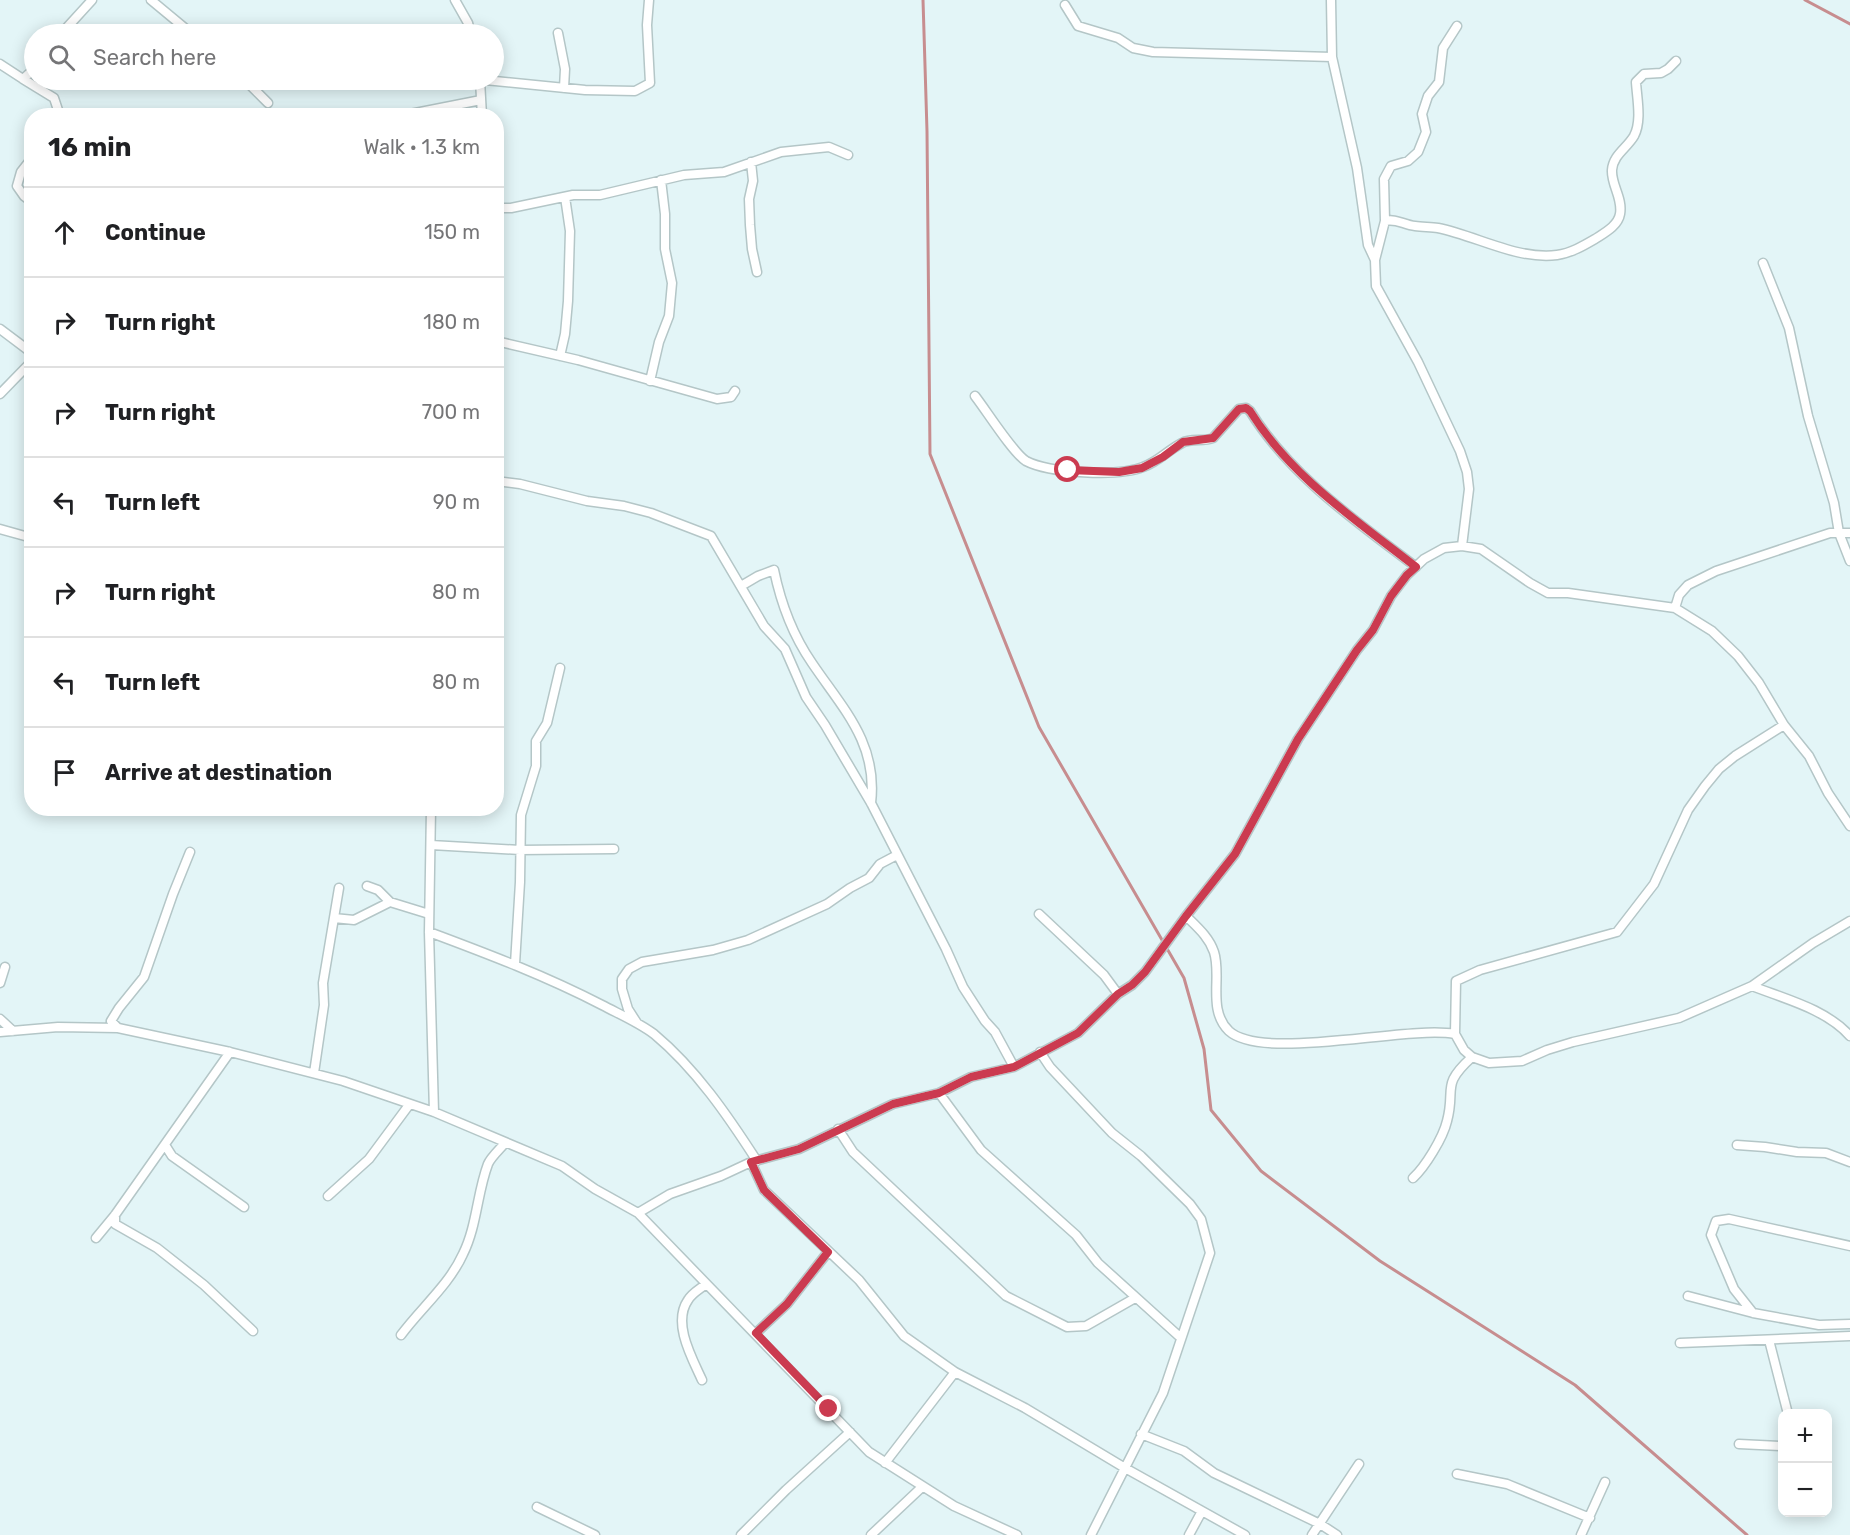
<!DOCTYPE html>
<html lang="en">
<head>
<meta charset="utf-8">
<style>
	:root { --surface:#fff; --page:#f2f2f2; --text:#202124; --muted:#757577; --line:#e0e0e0 }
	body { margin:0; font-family:Rubik,sans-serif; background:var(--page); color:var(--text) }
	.controls { position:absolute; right:18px; bottom:18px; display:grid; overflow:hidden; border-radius:12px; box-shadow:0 3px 15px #0003 }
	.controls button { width:54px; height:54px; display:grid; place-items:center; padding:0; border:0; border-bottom:2px solid var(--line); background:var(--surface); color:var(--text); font:30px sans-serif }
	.stop { position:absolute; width:18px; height:18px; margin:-14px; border:4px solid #cb3b50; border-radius:50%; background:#fff }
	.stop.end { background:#cb3b50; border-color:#fff; box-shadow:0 2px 6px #0008 }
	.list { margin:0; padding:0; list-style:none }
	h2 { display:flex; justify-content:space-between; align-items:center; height:78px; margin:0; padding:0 24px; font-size:26px }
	h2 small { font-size:20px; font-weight:400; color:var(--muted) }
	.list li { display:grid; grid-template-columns:39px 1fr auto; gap:18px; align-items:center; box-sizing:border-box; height:90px; padding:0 24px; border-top:2px solid var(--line) }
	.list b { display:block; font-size:22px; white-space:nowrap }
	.list em { font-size:20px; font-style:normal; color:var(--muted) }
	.icon { flex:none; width:33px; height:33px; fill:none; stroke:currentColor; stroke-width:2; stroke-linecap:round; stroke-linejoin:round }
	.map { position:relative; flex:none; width:1850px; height:1535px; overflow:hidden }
	.search { position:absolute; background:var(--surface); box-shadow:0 3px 15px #0003; left:24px; top:24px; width:480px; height:66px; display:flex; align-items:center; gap:15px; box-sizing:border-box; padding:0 21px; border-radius:33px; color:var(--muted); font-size:22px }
	.panel { position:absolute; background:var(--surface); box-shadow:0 3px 15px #0003; left:24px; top:108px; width:480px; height:708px; border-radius:24px }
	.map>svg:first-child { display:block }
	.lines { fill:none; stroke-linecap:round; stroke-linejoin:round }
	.stream { stroke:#c78d8f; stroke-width:3 }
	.street-casing { stroke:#b4c6c7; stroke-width:11 }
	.street { stroke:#fff; stroke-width:8 }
	.route { stroke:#cb3b50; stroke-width:8 }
</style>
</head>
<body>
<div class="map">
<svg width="1850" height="1535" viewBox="0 0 1850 1535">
	<rect width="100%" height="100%" fill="#e3f5f7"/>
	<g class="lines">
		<!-- stream -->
		<path class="stream" d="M923 0 927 131 930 454 1039 727 1184 978 1204 1049 1211 1110 1261 1171 1380 1261 1575 1385 1747 1535
			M1805 0 1850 24"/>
		<!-- street casing -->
		<g class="street-casing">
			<path id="street" d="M151 0 192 34
				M455 0 468 23 471 34
				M1331 0 1332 57 1357 168 1368 245 1375 260 1376 286 1418 362 1460 451 1467 472 1469 489 1462 546
				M1065 5 1078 26 1118 38 1133 48 1153 52 1332 57
				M558 33 565 69 564 88
				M61 34 92 0
				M0 64 23 79
				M34 69 23 79 54 98 60 116
				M245 80 268 103
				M480 80 482 116
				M485 80 585 90 635 91 650 83 647 25 649 0
				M400 116 481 100
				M32 158 21 172 17 186 24 196 32 202
				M751 162 753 181 749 199 750 225 752 249 757 272
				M496 208H511L573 195H600L684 175 724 172 781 152 829 147 848 155
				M1385 221 1384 179 1391 166 1408 161 1418 152 1426 132 1422 114 1428 96 1439 82 1443 48 1457 26
				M1375 260 1385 221C1396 218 1404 225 1415 226 1423 227 1431 227 1438 228 1477 236 1517 260 1557 255 1571 253 1583 246 1595 239 1604 233 1618 226 1620 214 1623 198 1611 185 1612 170 1613 155 1627 148 1634 136 1642 121 1637 99 1636 82L1644 74 1661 73 1668 69 1676 61
				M1763 263 1789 328 1808 416 1834 503 1839 533 1850 561
				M0 329 32 353
				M496 341 578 360 717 399 731 397 735 391
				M560 356 565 334 568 301 570 231 565 197
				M650 381 659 342 669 316 672 283 665 249V214L661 180
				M0 394 32 361
				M975 396C986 410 1013 453 1026 461 1049 473 1118 477 1143 467 1158 462 1168 450 1182 443 1191 438 1203 442 1213 438L1239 409 1246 408 1250 411C1291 477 1356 521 1416 567
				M496 481 520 484 587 501 624 506 651 513 711 536 764 626 785 649 806 697 825 725 871 803 946 949 963 987 985 1021 995 1032 1014 1067
				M0 529 32 538
				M741 586 758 576 774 570C781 604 792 634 812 663 843 709 878 743 871 803
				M1675 608 1679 595 1688 585 1716 571 1830 533H1850
				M1784 725 1735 756 1719 769 1705 786 1688 810 1654 884 1617 932 1480 970 1456 981 1455 1034 1464 1050 1472 1057 1489 1063 1522 1061 1547 1050 1573 1042 1679 1018 1752 986 1813 943 1850 921
				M431 808 429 932 434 1112
				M431 845 520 850 614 849
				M367 886 378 890 390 902
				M1039 914 1104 975 1118 994
				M1186 916C1197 927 1209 937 1214 952 1222 976 1207 1010 1229 1031 1263 1062 1406 1025 1455 1034
				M334 918 354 920 390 902 429 914
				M429 932C488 954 546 976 602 1005 619 1014 638 1022 654 1034 696 1069 728 1116 757 1161
				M515 964 520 882 521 815 536 766V741L547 723 560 668
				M0 983 5 967
				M1752 986C1785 999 1826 1009 1850 1036
				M0 1019 13 1031
				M637 1023 628 1009 622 989V979L629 969 642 962 713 950 748 940 827 904 850 888 869 878 880 864 897 855
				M118 1028 111 1021 119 1008 144 977 173 894 190 852
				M0 1032 58 1027 118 1028 230 1052 343 1081 434 1112 562 1166 595 1189 638 1213 869 1452 954 1506 1017 1535
				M1040 1052 1050 1067 1112 1133 1141 1156 1190 1204 1201 1219 1210 1253 1163 1393 1091 1535
				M314 1073 324 1005 323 983 339 888
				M939 1093 981 1150 1076 1235 1098 1263 1181 1338
				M838 1129 853 1152 1006 1296 1067 1327 1086 1326 1135 1298
				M165 1145 172 1156 244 1207
				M1737 1145 1765 1147 1797 1152 1826 1153 1850 1162
				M751 1162 764 1190 859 1280 904 1336 955 1372 1025 1408 1125 1468 1245 1535
				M1413 1178C1425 1167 1443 1138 1447 1121 1456 1088 1440 1086 1472 1057
				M328 1196 369 1159 409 1105
				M638 1213 670 1194 721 1176 751 1162 799 1149 893 1104 939 1093 971 1077 1014 1067 1078 1033 1118 994 1132 985 1145 972 1186 916 1235 854 1298 739 1357 650 1373 630 1391 596 1407 575 1424 559 1444 548 1462 546 1481 549 1530 583 1548 593H1568L1675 608 1712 631 1738 656 1759 683 1784 725 1809 756 1828 793 1850 826
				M115 1215V1224L157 1248 204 1285 253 1331
				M96 1238 115 1215 230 1052
				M1688 1296 1753 1313 1819 1325 1850 1324
				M1753 1313 1734 1289 1711 1235 1716 1221 1729 1219 1850 1246
				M756 1333 787 1304 828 1252
				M401 1335C421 1308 449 1285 463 1254 477 1226 477 1193 488 1164 491 1157 500 1149 505 1143
				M1769 1340 1788 1414
				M1680 1343 1850 1336
				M702 1380C692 1358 672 1323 688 1300 692 1293 700 1289 706 1284
				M1141 1434 1184 1451 1214 1473 1320 1524 1337 1535
				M1739 1444 1782 1446
				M885 1463 955 1372
				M1457 1474 1507 1484 1590 1518
				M537 1507 595 1535
				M741 1535 786 1490 850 1432
				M871 1535 922 1487
				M1189 1535 1202 1511
				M1312 1535 1359 1464
				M1581 1535 1605 1482"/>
		</g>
		<!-- street -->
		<use href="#street" class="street"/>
	</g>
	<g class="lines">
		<!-- route -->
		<path class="route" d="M829 1409 756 1333 787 1304 828 1252 764 1190 751 1162 799 1149 893 1104 939 1093 971 1077 1014 1067 1078 1033 1118 994 1132 985 1145 972 1186 916 1235 854 1298 739 1357 650 1373 630 1391 596 1407 575 1416 567C1356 520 1291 477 1250 411L1246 408 1239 409 1213 438 1183 442 1163 457 1142 468 1119 472 1068 470"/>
	</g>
</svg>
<div class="controls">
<button>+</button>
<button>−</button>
</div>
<div class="stop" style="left:1068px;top:470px"></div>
<div class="stop end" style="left:829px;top:1409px"></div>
<div class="search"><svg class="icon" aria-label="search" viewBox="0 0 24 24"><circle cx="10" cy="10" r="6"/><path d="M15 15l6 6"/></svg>Search here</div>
<section class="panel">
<h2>16 min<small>Walk · 1.3 km</small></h2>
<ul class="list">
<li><svg class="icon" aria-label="ahead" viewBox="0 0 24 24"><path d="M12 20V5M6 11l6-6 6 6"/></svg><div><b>Continue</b></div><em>150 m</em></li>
<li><svg class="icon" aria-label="right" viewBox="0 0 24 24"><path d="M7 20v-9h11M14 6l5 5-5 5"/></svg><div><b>Turn right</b></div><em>180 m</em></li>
<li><svg class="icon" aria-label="right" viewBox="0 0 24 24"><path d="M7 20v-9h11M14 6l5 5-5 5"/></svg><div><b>Turn right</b></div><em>700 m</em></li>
<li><svg class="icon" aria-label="left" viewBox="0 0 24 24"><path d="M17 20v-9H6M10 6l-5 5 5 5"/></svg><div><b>Turn left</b></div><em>90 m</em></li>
<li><svg class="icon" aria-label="right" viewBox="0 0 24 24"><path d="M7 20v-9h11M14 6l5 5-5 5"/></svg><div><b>Turn right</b></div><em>80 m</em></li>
<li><svg class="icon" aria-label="left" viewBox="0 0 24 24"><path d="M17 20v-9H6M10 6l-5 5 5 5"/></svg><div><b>Turn left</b></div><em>80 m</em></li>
<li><svg class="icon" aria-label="arrive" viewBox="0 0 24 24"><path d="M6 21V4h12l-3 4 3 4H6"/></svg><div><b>Arrive at destination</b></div></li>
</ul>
</section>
</div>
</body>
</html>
